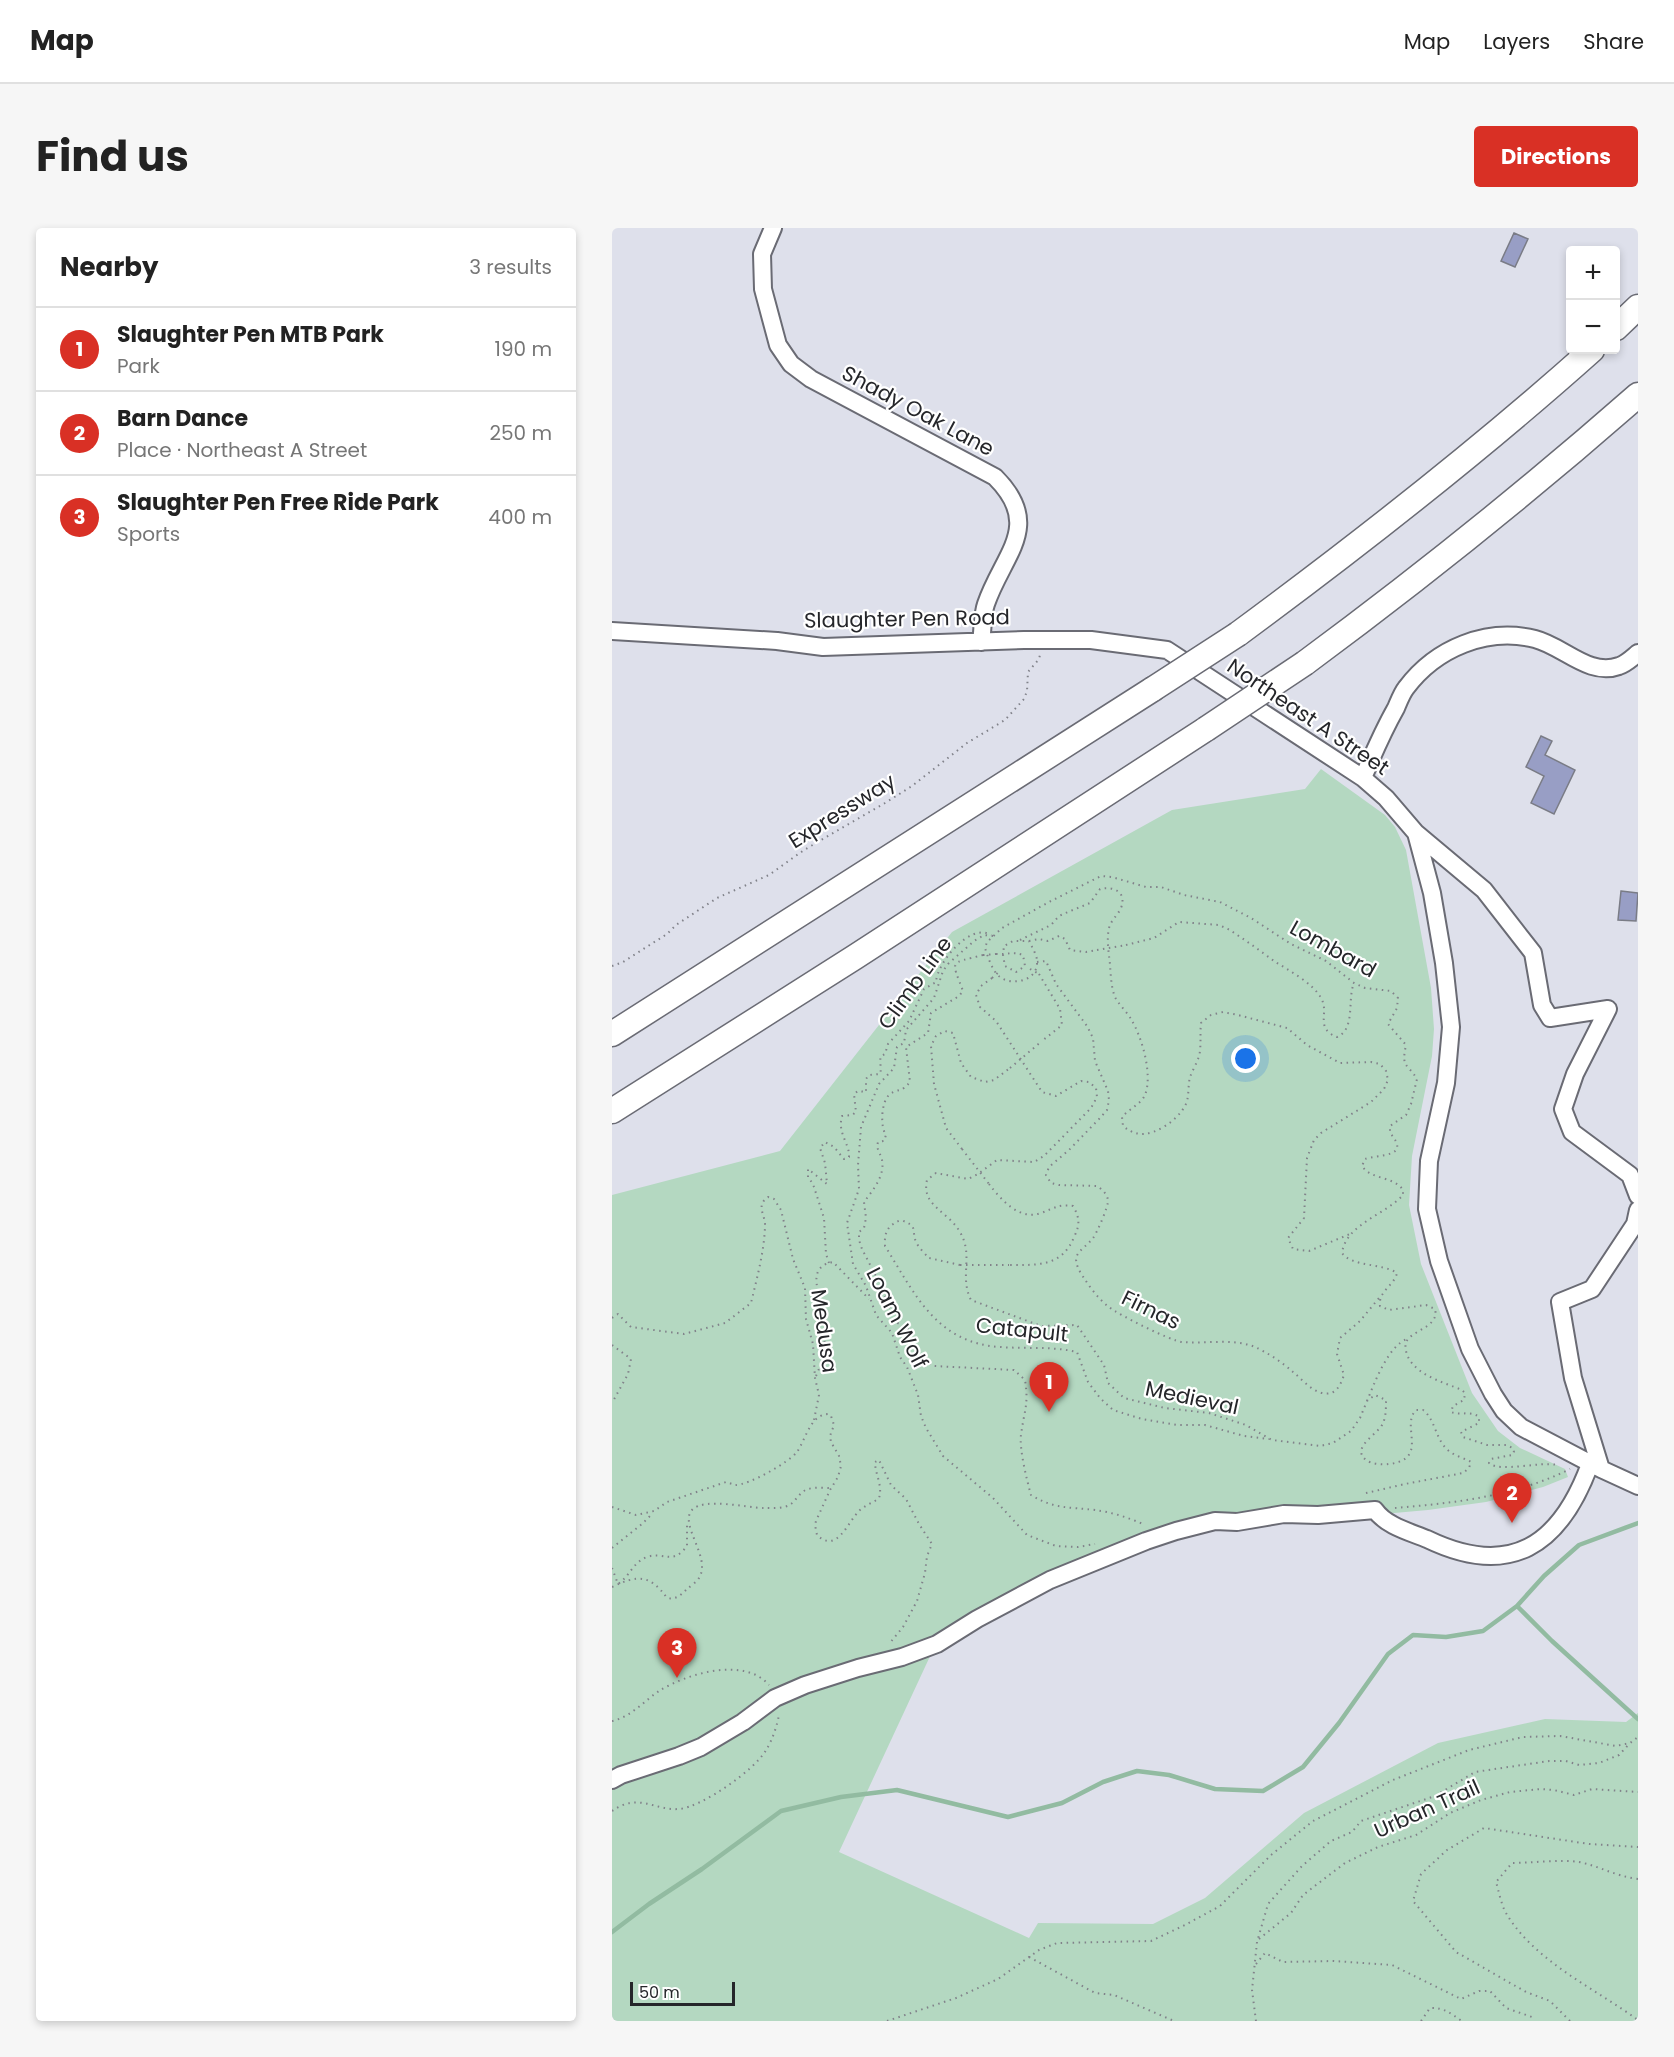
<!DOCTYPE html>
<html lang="en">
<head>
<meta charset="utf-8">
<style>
	:root { --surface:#fff; --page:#f6f6f6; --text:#222; --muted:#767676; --line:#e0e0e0; --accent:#d93025 }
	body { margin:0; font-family:Poppins,sans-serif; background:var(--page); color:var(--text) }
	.controls { position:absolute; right:18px; top:18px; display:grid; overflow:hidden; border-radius:6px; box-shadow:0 3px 9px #0003 }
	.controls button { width:54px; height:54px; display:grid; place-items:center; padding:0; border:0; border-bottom:2px solid var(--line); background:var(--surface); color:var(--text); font:30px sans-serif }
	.scale { position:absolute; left:18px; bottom:15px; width:105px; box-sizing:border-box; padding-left:6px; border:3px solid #25262a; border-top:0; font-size:16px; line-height:21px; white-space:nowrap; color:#25262a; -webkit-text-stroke:4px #fff; paint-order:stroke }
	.you { position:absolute; left:634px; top:831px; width:21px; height:21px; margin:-15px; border:4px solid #fff; border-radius:50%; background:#1a73e8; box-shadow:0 0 0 9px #1a73e833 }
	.badge { display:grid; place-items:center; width:39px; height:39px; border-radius:50%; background:var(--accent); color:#fff; font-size:20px; font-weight:700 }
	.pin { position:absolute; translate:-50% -50px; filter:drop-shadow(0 2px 3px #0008) }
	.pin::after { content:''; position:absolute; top:32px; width:21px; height:18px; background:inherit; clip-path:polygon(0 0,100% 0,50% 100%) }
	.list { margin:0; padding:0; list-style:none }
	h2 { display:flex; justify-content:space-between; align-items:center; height:78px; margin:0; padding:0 24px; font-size:26px }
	h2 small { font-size:20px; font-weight:400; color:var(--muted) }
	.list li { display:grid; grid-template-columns:39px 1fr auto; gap:18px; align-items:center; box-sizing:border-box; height:84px; padding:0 24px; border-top:2px solid var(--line) }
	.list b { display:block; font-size:22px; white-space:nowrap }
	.list p { margin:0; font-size:20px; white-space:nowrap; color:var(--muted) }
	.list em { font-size:20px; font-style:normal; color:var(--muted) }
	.map { position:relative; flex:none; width:1026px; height:1793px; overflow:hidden; border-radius:6px }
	header { display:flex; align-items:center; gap:36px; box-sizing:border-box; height:84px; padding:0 30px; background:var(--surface); border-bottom:2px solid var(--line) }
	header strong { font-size:28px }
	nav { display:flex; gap:33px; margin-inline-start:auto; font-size:21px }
	.intro { display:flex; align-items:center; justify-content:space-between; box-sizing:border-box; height:144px; padding:0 36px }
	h1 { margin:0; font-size:42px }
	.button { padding:15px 27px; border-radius:6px; background:var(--accent); color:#fff; font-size:21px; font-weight:700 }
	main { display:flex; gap:36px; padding:0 36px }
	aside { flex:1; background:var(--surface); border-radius:6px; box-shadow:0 3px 9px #0003 }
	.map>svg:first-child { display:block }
	.green { fill:#b4d8c1 }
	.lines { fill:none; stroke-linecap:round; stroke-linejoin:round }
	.stream { stroke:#92bba1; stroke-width:4.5 }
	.building { fill:#989ec5; stroke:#7a7c86; stroke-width:1.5 }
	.minor-casing { stroke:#6a6b74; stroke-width:20 }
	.highway-casing { stroke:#6a6b74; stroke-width:27 }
	.path { stroke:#81828a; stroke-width:2; stroke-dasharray:1.5 4.5; stroke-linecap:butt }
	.minor { stroke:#fff; stroke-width:16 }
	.highway { stroke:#fff; stroke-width:24 }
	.highway-bridge-casing { stroke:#6a6b74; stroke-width:27; stroke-linecap:butt }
	.path-bridge { stroke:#81828a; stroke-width:2; stroke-dasharray:1.5 4.5; stroke-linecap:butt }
	.highway-bridge { stroke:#fff; stroke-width:24 }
	.labels { text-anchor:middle; stroke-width:4.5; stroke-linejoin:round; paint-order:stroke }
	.street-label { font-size:21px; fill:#25262a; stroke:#fff }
</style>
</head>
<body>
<header>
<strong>Map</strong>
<nav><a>Map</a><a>Layers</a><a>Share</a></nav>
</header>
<div class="intro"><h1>Find us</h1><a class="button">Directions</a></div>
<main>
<aside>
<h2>Nearby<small>3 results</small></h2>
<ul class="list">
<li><span class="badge">1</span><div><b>Slaughter Pen MTB Park</b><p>Park</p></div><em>190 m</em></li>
<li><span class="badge">2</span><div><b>Barn Dance</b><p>Place · Northeast A Street</p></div><em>250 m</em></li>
<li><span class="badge">3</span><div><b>Slaughter Pen Free Ride Park</b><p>Sports</p></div><em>400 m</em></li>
</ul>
</aside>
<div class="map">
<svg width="1026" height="1793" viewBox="0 0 1026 1793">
	<rect width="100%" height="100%" fill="#dee0eb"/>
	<!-- green -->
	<path class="green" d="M709 541 773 587 783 599 794 622 819 760 822 801 820 828 800 928 797 977 809 1036 860 1165 886 1203 908 1220 953 1241 956 1249 931 1259 874 1274 816 1282 703 1292 605 1298 464 1343 320 1424 227 1624 417 1710 426 1695 541 1696 593 1670 692 1585 826 1515 933 1491 1014 1494 1026 1485V1793H0V967L168 923 340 704 560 582 693 561Z"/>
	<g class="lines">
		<!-- stream -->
		<path class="stream" d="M905 1378 932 1348 967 1317 1026 1295
			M0 1704 37 1676 90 1641 169 1583 229 1569 285 1562 396 1589 450 1575 491 1554 525 1543 557 1547 603 1561 651 1563 691 1539 727 1495 776 1426 801 1407 834 1409 871 1403 905 1378 940 1413 1026 1491"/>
	</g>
	<!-- building -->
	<path class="building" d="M902 5 916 11 903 39 889 33Z
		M929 508 940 513 933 527 963 542 942 586 919 575 932 548 914 539Z
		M1009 663 1026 665 1024 693 1006 692Z"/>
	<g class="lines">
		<!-- minor casing -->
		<g class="minor-casing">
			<path id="minor" d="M161 0 150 26 151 61 166 117 179 136 199 151 383 249C432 298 391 326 374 376 370 387 371 402 369 414
				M0 403 165 413 211 419 412 412H479L555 422 751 550 774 570 804 605 820 665 832 735 839 799 834 855 817 933 815 981 827 1033 858 1121 881 1166 892 1183 909 1199 989 1241 1026 1258
				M751 550C761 526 771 503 784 480 787 473 790 465 794 460 824 420 875 399 923 411 951 418 977 449 1007 438 1014 436 1020 430 1026 425
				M804 605 872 662 921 725 930 777 938 790 996 781 963 846 951 881 960 904 1018 947 1026 968
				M989 1241 961 1150 948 1074 980 1061 1023 996 1026 982
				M0 1552 9 1547 67 1528 89 1519 131 1494 163 1470 193 1457 246 1440 290 1429 325 1416 365 1391 438 1352 534 1313 564 1303 603 1293 625 1294 672 1286 706 1287 763 1282C774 1298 798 1304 815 1311 898 1351 948 1318 978 1236"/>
		</g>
		<!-- highway casing -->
		<g class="highway-casing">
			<path id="highway" d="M1004 100 1026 79
				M626 406C748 316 867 223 980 122
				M693 435C808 350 919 261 1026 167
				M0 806 541 461
				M0 883 243 729 594 501"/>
		</g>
		<!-- path -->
		<path class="path" d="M381 708 372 707 362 713 336 736 331 743 322 770 294 802 292 815 285 819 282 840 267 856 249 899 246 937 247 961 235 995 241 1036 254 1058 264 1087 280 1105 288 1129 295 1139 306 1167 309 1188 314 1200 331 1228 381 1270 415 1307 444 1318 466 1319 483 1316
			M408 712 439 697 447 688 456 684 478 675 488 661C502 658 515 664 509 680 506 687 499 692 497 700 495 709 496 719 497 728 499 740 498 757 503 769 507 777 515 784 519 791 530 809 541 847 533 867 529 876 517 881 510 889L511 898C521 906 529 908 541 904 555 899 571 886 575 873 577 865 576 857 578 849 581 841 587 832 588 823 589 813 588 804 589 795L599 787 611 784 626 787 675 800 695 817 728 835 759 834 768 836 774 843 776 852 772 861 759 874 709 905 702 912 695 930 692 990 676 1010 681 1021 697 1023 738 1006
			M417 713 427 711 436 713 447 708 453 711 458 722 474 724 485 722
			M514 717 542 710 567 694 607 697 616 701C632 711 647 722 662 733 676 742 701 755 709 770 718 785 702 800 725 809 744 801 735 771 742 755
			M384 726C394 727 401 723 411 727L413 738 404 744 393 738 391 727 392 718 401 713H417C420 719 426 729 425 735 425 753 400 758 388 749 380 743 376 729 373 720L375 714 390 700 437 674 489 648 500 649 534 659H549L572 667 608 674 639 690 679 716 714 733 742 755 753 760 779 763 786 770 785 780 776 796 794 817C789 840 795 835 805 851L799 876 794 887 778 898V905C800 930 766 926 753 931L750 938C759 952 782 948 791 962V967C773 987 734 996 730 1025 740 1039 770 1035 785 1045 782 1058 766 1063 768 1078L777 1082 814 1077 823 1081C827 1097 806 1101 797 1110 793 1114 793 1118 794 1123 799 1146 831 1154 850 1162L853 1165 852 1172 841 1178 839 1184C849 1188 858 1182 867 1189V1195L849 1204 851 1209 875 1217H894L901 1220 902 1224 900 1227 879 1231 877 1235C888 1245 928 1233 945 1237
			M371 727C337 736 339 731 351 763L347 768 319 785 316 805 294 819 298 854C289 865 287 860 278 866 269 873 268 899 274 907L272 913 266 914 265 918C266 923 269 927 270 932 273 948 261 962 252 974L254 990 252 1000 247 1004V1012L250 1021 268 1056 284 1094 296 1101 311 1132 322 1138 402 1142 413 1152C417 1177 412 1183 409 1207 407 1220 415 1253 419 1267 442 1281 457 1279 483 1282 499 1284 518 1290 533 1297
			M425 734 434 733 444 756 475 798 481 810 483 833 496 863 497 872 495 882 488 890 457 922 437 939 434 947 439 955 447 957 485 958C490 961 495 966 496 972 497 977 485 1005 481 1010 470 1024 456 1025 470 1047 477 1058 486 1071 497 1079 507 1087 559 1113 570 1114 594 1116 621 1110 643 1119 656 1125 670 1134 681 1144 690 1151 698 1162 710 1165 724 1168 728 1158 732 1147L725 1126 728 1110 748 1093 767 1070
			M0 738 11 734 55 706 64 697 105 670 157 647 192 622 273 575 300 558 355 515 393 492 412 471 415 463 416 444 427 431 428 427
			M427 746 448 781 450 797 430 813
			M380 750 369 758 364 767 368 779 384 793 430 864 444 868 469 853 477 854 484 860 485 869 479 880 432 928 422 934 385 932 366 946 356 951 324 945 315 952C309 978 336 983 348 1004 362 1028 347 1048 359 1072L429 1098 465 1097 492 1137 496 1155 512 1170 553 1180 597 1185 634 1197 660 1212 708 1218 721 1215 739 1203 748 1190 755 1173 763 1167 774 1172C774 1180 774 1189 771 1195 767 1206 738 1219 754 1232 759 1236 770 1237 777 1236 818 1231 788 1198 804 1182H811C824 1192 823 1212 837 1223 843 1228 852 1230 859 1234L857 1240 851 1245 793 1256 750 1266
			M350 921 334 900 322 856 319 818 324 808 333 803 341 805 349 835 359 849 373 854 382 852 398 840
			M377 956C389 972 408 993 429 985 443 980 446 976 461 978 468 990 468 997 462 1009 450 1039 425 1037 397 1037
			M217 1035 214 1026 212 990 201 956 196 949V941L215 956 213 935 208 920 213 914 222 919 232 931 237 929C238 916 225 905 230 888L240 887 244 884 242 866 246 863 254 864V851L257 847 268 846C270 840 267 834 269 828L273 826 276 816 297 793 312 761 324 754C325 735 358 694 379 707
			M348 1037 317 1030C313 1026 307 1020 304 1014 299 1001 307 999 289 992 276 997 272 1004 273 1018 303 1066 324 1115 388 1119 414 1121 440 1118 465 1124L476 1154 488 1170 501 1182 530 1191 565 1197H593L632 1208 657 1211
			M0 1090 6 1086 19 1099 72 1106 113 1095 139 1075C145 1050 152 1024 153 999 154 987 143 978 156 969L162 971 169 982 181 1031 193 1060 194 1091 201 1116 203 1150 207 1167 202 1192
			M0 1117 19 1131 16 1146 0 1175
			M204 1148 215 1122 211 1108 212 1082 210 1067 207 1066C202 1050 203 1037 221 1034L257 1071
			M755 1173C762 1156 776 1118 795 1111
			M0 1279 24 1287 42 1283 55 1274 114 1254C117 1255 120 1256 123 1257 137 1257 176 1235 185 1224 194 1211 198 1187 216 1186L219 1188 222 1197 218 1208 219 1214 227 1228 229 1238 226 1249 218 1262 204 1293 203 1297 205 1307C225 1326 235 1295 247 1283 253 1277 261 1275 267 1270 271 1258 263 1246 263 1234L267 1232 279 1257 294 1271 307 1296 320 1316 315 1328 313 1345 305 1373 291 1399 277 1416
			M783 1280C843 1275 904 1268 958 1241
			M0 1320 30 1296 41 1285
			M0 1340 6 1356C18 1348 21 1334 35 1329 52 1323 60 1338 75 1318V1294
			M0 1359C25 1347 38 1346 55 1370 64 1372 69 1367 75 1361 79 1358 86 1353 88 1348 98 1328 67 1296 80 1282 92 1269 135 1280 152 1280 160 1280 172 1281 179 1276 185 1271 189 1263 196 1261 203 1259 212 1260 219 1260
			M0 1493C19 1489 32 1473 47 1463 74 1446 132 1428 157 1457
			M0 1583C27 1564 43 1583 67 1581 90 1579 143 1542 154 1522 160 1513 165 1498 167 1487
			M1026 1651C1003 1648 987 1638 967 1634 949 1631 919 1635 900 1635L884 1654C887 1664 889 1676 894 1685 922 1733 982 1760 1026 1792
			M647 1711 679 1685 691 1667 733 1635 766 1619 804 1607 838 1585 869 1572 898 1564 929 1561 942 1562 962 1567 980 1561 1026 1564
			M417 1729 483 1765 502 1767 562 1793
			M644 1736 653 1725 671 1734 722 1733 780 1737 849 1771 867 1763H878L894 1780 920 1789V1793
			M275 1793 344 1770 386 1751 427 1722 445 1715 539 1713 573 1697 608 1678 659 1627 701 1593 781 1552 857 1522 911 1509 948 1508 1004 1518 1018 1515 1026 1509
			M644 1793 640 1762 645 1714 656 1676 690 1638 719 1613 740 1604 749 1593 823 1568 863 1544 937 1533H954L967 1537 987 1535 1007 1527 1018 1515
			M809 1793 818 1780C832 1779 839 1786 850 1793
			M958 1793 938 1773 914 1764 844 1724 801 1673 809 1646 835 1622 872 1600 977 1616 1026 1619"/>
		<!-- minor -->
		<use href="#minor" class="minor"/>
		<!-- highway -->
		<use href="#highway" class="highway"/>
		<!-- highway-bridge casing -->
		<g class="highway-bridge-casing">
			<path id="highway-bridge" d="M541 461 626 406
				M594 501 693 435"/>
		</g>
		<!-- path-bridge -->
		<path class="path-bridge" d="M485 722 514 717
			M371 727 384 726
			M418 741 427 746
			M380 750 389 742
			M398 840 430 813
			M350 921 377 956
			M348 1037H397"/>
		<!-- highway-bridge -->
		<use href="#highway-bridge" class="highway-bridge"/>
	</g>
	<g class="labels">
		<!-- street labels -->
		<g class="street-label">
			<text transform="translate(306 183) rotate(28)" y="7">Shady Oak Lane</text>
			<text transform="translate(295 391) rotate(-1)" y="7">Slaughter Pen Road</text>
			<text transform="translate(696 489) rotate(34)" y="7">Northeast A Street</text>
			<text transform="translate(230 583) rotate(-32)" y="7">Expressway</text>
			<text transform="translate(721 721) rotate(29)" y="7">Lombard</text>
			<text transform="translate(303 755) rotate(-54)" y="7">Climb Line</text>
			<text transform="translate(539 1082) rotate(26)" y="7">Firnas</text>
			<text transform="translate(285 1090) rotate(63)" y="7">Loam Wolf</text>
			<text transform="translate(410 1102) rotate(6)" y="7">Catapult</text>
			<text transform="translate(212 1103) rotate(82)" y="7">Medusa</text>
			<text transform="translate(580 1170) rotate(12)" y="7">Medieval</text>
			<text transform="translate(815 1581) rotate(-24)" y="7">Urban Trail</text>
		</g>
	</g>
</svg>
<div class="controls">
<button>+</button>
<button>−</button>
</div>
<div class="scale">50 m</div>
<div class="you"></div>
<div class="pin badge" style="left:437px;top:1184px">1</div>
<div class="pin badge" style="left:900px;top:1295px">2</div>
<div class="pin badge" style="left:65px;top:1450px">3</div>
</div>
</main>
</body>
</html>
